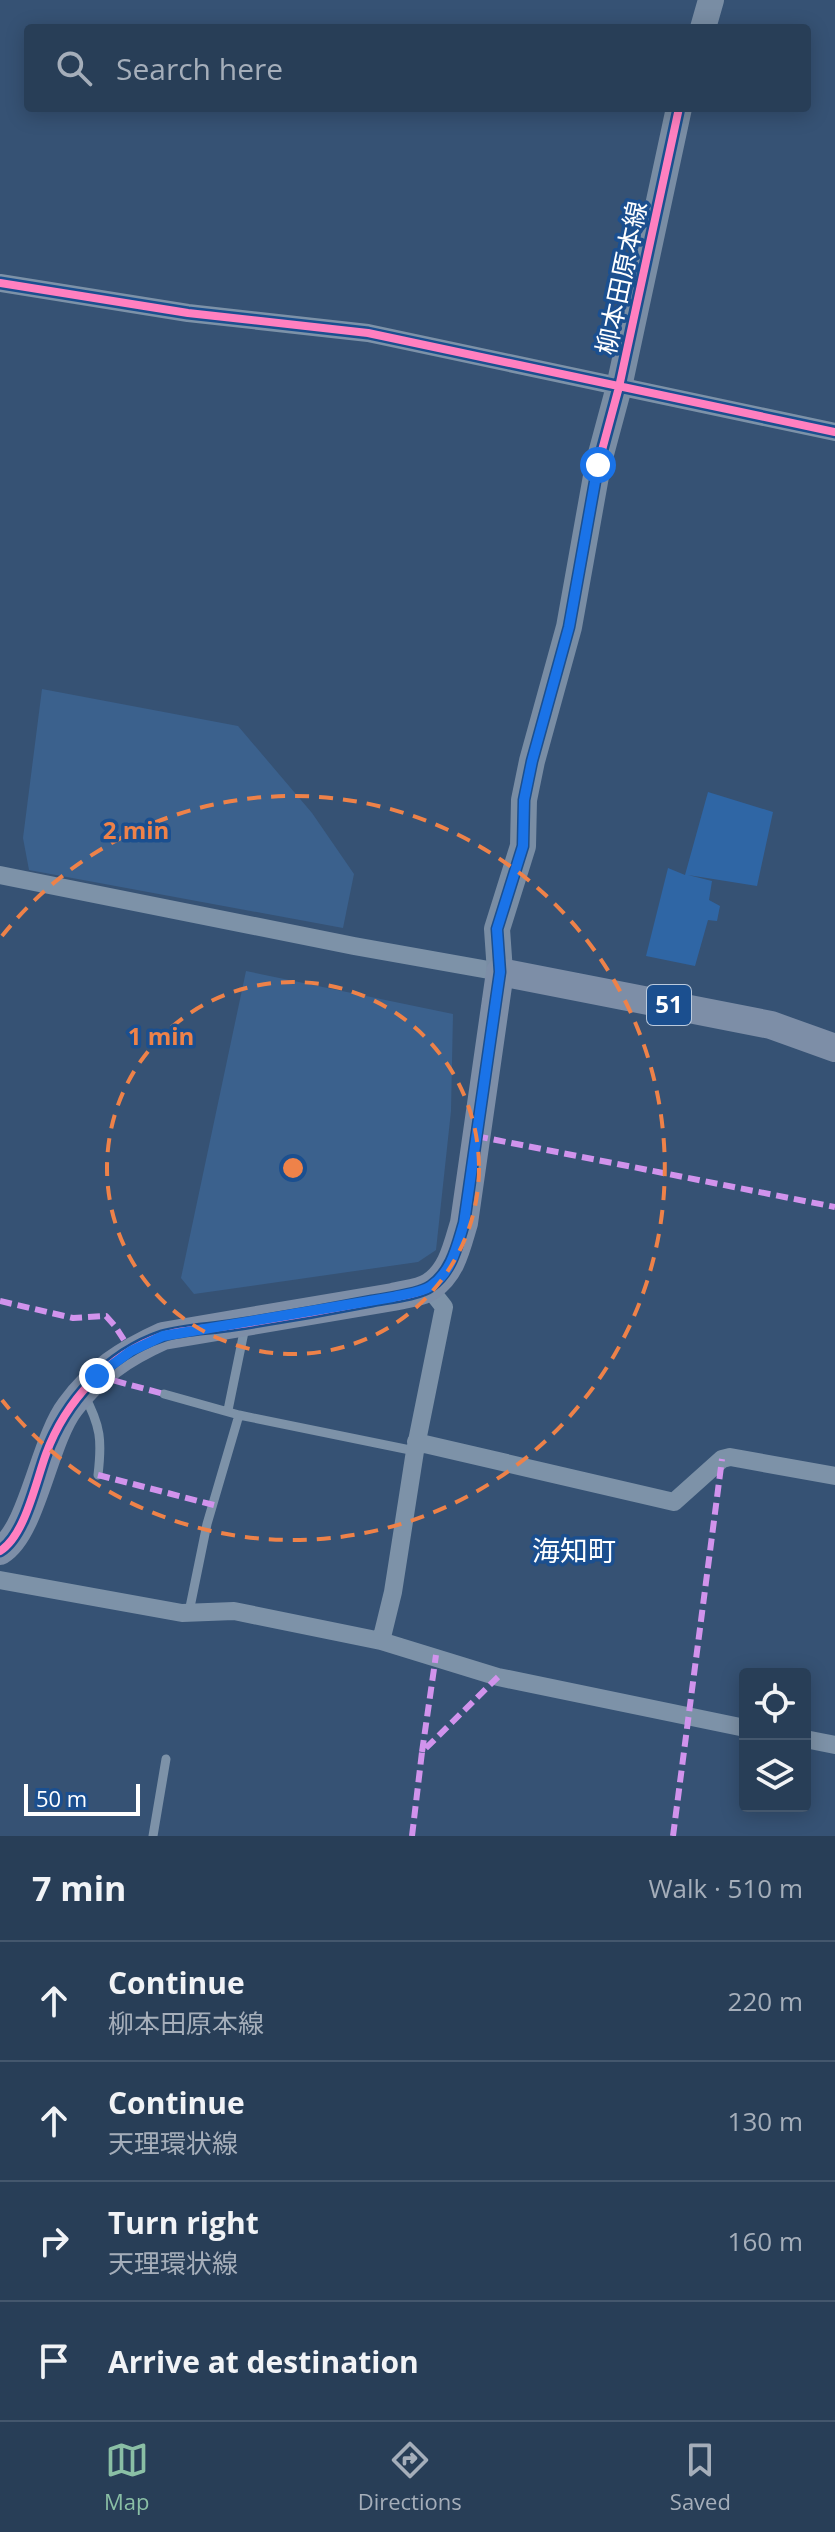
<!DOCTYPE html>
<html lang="en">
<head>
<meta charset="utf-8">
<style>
	:root { --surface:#283e57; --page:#30455d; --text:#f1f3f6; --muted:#a5aeba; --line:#44576d; --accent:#8abfa5 }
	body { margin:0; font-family:"Open Sans","Noto Sans JP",sans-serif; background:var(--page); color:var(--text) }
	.controls { position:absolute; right:24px; bottom:24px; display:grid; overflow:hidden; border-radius:8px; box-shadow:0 4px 20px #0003 }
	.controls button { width:72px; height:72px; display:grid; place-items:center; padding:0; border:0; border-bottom:2px solid var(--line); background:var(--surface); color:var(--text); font:40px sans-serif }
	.scale { position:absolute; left:24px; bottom:20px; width:116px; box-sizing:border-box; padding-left:8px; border:4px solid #fff; border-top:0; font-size:22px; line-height:28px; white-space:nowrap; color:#fff; -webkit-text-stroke:6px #1b4f8f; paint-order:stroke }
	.stop { position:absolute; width:24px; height:24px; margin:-18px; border:6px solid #1a73e8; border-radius:50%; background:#fff }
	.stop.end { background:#1a73e8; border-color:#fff; box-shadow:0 2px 8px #0008 }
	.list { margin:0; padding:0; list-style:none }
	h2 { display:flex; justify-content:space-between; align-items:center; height:104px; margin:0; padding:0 32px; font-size:34px }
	h2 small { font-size:26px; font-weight:400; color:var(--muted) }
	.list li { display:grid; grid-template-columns:52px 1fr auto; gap:24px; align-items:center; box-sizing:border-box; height:120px; padding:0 32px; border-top:2px solid var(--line) }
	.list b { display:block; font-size:30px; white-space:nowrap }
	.list p { margin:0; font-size:26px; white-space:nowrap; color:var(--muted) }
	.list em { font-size:26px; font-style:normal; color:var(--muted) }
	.icon { flex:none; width:44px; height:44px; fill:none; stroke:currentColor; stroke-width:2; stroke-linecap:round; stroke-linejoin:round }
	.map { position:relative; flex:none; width:835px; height:1836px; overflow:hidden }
	.search { position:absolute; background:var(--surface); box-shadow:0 4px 20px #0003; left:24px; right:24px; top:24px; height:88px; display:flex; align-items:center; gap:20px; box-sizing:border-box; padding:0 28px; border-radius:8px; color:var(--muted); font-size:30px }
	.sheet { height:584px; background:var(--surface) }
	nav { display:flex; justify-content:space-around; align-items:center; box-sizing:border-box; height:112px; border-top:2px solid var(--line); background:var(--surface); font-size:22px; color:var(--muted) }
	nav a { display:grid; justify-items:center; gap:4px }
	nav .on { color:var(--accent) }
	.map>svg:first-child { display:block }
	.green { fill:#2f66a5 }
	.water { fill:#3b618d }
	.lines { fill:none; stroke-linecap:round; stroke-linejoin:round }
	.lane { stroke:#7d92a8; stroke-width:9 }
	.street { stroke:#7d92a8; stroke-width:18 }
	.secondary { stroke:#798da4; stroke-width:26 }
	.primary { stroke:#7d8ea7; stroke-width:28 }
	.quiet { stroke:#d193ec; stroke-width:6; stroke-dasharray:12 6; stroke-linecap:butt }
	.cycleway-casing { stroke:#1b4f8f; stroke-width:13 }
	.cycleway { stroke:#ff80c0; stroke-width:8 }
	.route { stroke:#1a73e8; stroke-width:10 }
	.ring { fill:none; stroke:#ee8249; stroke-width:4; stroke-dasharray:14 10 }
	.labels { text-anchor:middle; stroke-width:7; stroke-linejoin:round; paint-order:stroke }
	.shield { fill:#1b4f8f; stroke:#bbcadd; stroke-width:2 }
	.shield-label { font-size:24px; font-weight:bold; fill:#fff }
	.street-label { font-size:26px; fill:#fff; stroke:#1b4f8f }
	.neighbourhood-label { font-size:28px; fill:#fff; stroke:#1b4f8f }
	.centre { fill:#ee8249; stroke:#1b4f8f; stroke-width:4 }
	.ring-label { font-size:24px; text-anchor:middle; font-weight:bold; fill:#ee8249; stroke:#1b4f8f; stroke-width:7; stroke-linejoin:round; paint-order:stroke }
</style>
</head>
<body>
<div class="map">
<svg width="835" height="1836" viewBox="0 0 835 1836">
	<rect width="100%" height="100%" fill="#365274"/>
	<!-- green -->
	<path class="green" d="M708 792 773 812 757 886 688 875 712 881 709 900 720 906 717 921 708 920 695 966 646 956 668 868 685 875Z"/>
	<!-- water -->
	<path class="water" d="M42 689 238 726 312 813 354 874 343 928 29 870 23 838Z
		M246 971 453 1014 451 1111 436 1250 418 1262 194 1294 181 1278Z"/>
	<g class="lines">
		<!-- lane -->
		<path class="lane" d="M164 1394 239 1415 415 1451
			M84 1395C101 1426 102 1441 98 1475
			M228 1410 245 1327
			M189 1612 207 1524 239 1415
			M153 1836 166 1759"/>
		<!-- street -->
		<path class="street" d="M0 283 188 313 368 333 835 432
			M0 875 354 946 500 972
			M416 1442 674 1502 722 1459 730 1457 835 1476
			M0 1580 182 1613 234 1611 381 1641 498 1677 745 1728
			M381 1641 393 1592 415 1451 444 1307 429 1288
			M805 1739 835 1745"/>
		<!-- secondary -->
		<path class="secondary" d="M703 28 711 0
			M500 972 497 929 523 846 524 800 532 761 569 627 598 465 619 387 679 108"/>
		<!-- primary -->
		<path class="primary" d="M0 1551C32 1532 44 1441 70 1407 95 1373 125 1353 163 1336L393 1297C404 1294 421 1293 431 1286 452 1272 457 1246 464 1223L500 972 771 1025 835 1048"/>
		<!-- quiet -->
		<path class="quiet" d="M476 1136 835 1207
			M0 1301 73 1318 106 1316 115 1326 131 1351
			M97 1376 164 1394
			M98 1475 214 1505
			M422 1752 436 1655
			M412 1836 422 1752 498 1677
			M673 1836 722 1459"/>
		<!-- cycleway casing -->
		<g class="cycleway-casing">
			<path id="cycleway" d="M0 283 188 313 368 333 835 432
				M0 1551C25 1536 36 1481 46 1454 65 1402 108 1354 162 1336 184 1329 211 1329 234 1325 280 1318 326 1310 372 1301 387 1298 419 1295 431 1286 452 1271 457 1246 464 1223L500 972 497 929 523 846 524 800 532 761 569 627 598 465 619 387 679 108"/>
		</g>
		<!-- cycleway -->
		<use href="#cycleway" class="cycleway"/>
	</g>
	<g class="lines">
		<!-- route -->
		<path class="route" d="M97 1376 131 1351 163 1336 393 1297C404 1294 421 1293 431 1286 452 1272 457 1246 464 1223L500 972 497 929 523 846 524 800 532 761 569 627 598 465"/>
	</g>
	<!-- distance rings -->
	<g class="ring">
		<circle cx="293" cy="1168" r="186"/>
		<path d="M2 936A372 372 0 1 1 2 1400"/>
	</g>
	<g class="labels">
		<!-- shield labels -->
		<rect class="shield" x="647" y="985" width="44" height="40" rx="6"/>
		<g class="shield-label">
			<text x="669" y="1013">51</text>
		</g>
		<!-- street labels -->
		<g class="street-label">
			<text transform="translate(622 278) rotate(-78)" y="9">柳本田原本線</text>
		</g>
		<!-- neighbourhood labels -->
		<g class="neighbourhood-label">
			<text x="574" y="1561">海知町</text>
		</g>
	</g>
	<circle cx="293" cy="1168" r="12" class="centre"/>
	<g class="ring-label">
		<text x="136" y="839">2 min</text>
		<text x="161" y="1045">1 min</text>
	</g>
</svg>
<div class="controls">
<button><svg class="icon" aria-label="locate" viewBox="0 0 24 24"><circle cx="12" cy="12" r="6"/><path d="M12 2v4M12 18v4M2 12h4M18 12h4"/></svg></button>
<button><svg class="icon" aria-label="layers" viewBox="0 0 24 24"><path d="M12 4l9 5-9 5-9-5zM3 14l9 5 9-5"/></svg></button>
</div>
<div class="scale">50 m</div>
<div class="stop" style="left:598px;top:465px"></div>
<div class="stop end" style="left:97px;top:1376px"></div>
<div class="search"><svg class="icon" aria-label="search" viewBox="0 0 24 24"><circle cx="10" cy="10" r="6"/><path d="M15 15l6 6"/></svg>Search here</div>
</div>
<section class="sheet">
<h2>7 min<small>Walk · 510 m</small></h2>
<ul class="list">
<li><svg class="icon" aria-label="ahead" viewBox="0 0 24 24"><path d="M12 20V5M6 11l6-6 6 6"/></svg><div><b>Continue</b><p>柳本田原本線</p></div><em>220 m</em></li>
<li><svg class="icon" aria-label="ahead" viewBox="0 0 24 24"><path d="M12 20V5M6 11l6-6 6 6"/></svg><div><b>Continue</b><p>天理環状線</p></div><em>130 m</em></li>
<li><svg class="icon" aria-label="right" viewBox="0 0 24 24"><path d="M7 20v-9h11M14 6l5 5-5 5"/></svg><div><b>Turn right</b><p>天理環状線</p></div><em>160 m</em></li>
<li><svg class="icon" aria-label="arrive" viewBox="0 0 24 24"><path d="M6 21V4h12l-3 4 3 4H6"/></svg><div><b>Arrive at destination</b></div></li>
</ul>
</section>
<nav>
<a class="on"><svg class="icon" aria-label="map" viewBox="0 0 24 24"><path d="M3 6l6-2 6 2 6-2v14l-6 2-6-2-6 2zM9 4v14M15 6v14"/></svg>Map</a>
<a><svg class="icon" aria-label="directions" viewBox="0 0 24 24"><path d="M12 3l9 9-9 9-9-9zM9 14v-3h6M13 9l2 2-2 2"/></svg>Directions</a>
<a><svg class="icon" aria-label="saved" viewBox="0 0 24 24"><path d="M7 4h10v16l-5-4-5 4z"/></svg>Saved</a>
</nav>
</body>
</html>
